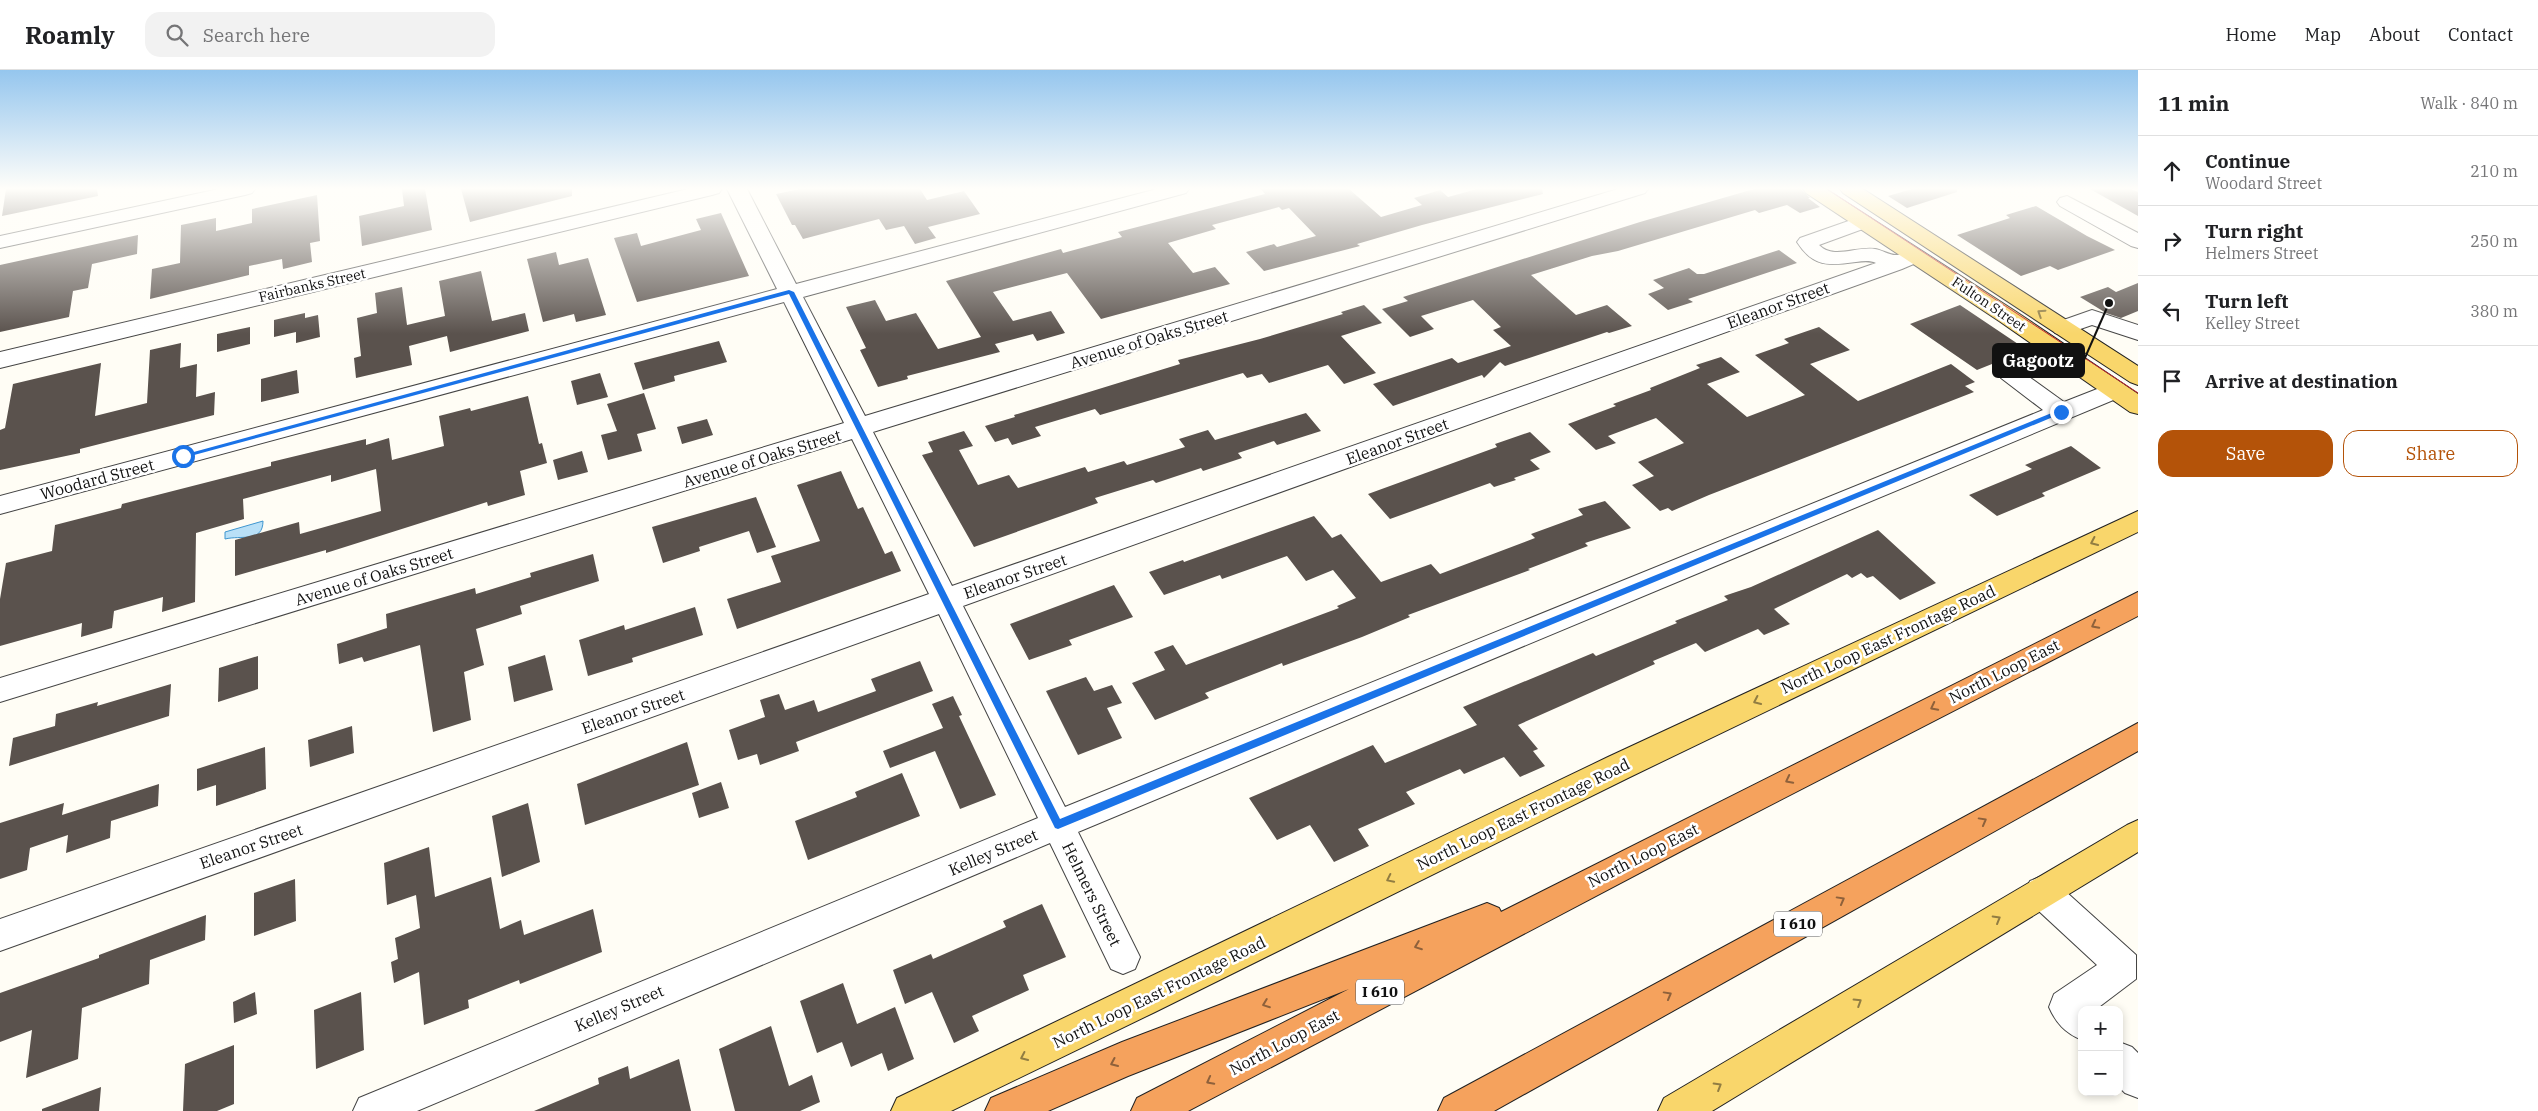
<!DOCTYPE html>
<html lang="en">
<head>
<meta charset="utf-8">
<style>
	:root { --surface:#fff; --page:#f2f2f2; --text:#202124; --muted:#757577; --line:#e0e0e0; --accent:#b45309 }
	body { margin:0; font-family:"IBM Plex Serif",serif; background:var(--page); color:var(--text) }
	.controls { position:absolute; right:15px; bottom:15px; display:grid; overflow:hidden; border-radius:10px; box-shadow:0 2px 8px #0003 }
	.controls button { width:45px; height:45px; display:grid; place-items:center; padding:0; border:0; border-bottom:1px solid var(--line); background:var(--surface); color:var(--text); font:25px sans-serif }
	.stop { position:absolute; width:15px; height:15px; margin:-11px; border:4px solid #1a73e8; border-radius:50%; background:#fff }
	.stop.end { background:#1a73e8; border-color:#fff; box-shadow:0 1px 5px #0008 }
	.list { margin:0; padding:0; list-style:none }
	h2 { display:flex; justify-content:space-between; align-items:center; height:65px; margin:0; padding:0 20px; font-size:21px }
	h2 small { font-size:16px; font-weight:400; color:var(--muted) }
	.list li { display:grid; grid-template-columns:32px 1fr auto; gap:15px; align-items:center; box-sizing:border-box; height:70px; padding:0 20px; border-top:1px solid var(--line) }
	.list b { display:block; font-size:19px; white-space:nowrap }
	.list p { margin:0; font-size:16px; white-space:nowrap; color:var(--muted) }
	.list em { font-size:16px; font-style:normal; color:var(--muted) }
	.actions { display:flex; gap:10px; padding:15px 20px }
	.actions a { flex:1; padding:11px 0; border:1px solid var(--accent); border-radius:15px; text-align:center; font-size:18px; color:var(--accent) }
	.actions .main { background:var(--accent); color:#fff }
	.icon { flex:none; width:28px; height:28px; fill:none; stroke:currentColor; stroke-width:2; stroke-linecap:round; stroke-linejoin:round }
	.map { position:relative; flex:none; width:2138px; height:1041px; overflow:hidden }
	header { display:flex; align-items:center; gap:30px; box-sizing:border-box; height:70px; padding:0 25px; background:var(--surface); border-bottom:1px solid var(--line) }
	header strong { font-size:24px }
	nav { display:flex; gap:28px; margin-inline-start:auto; font-size:18px }
	.search { width:350px; height:45px; background:var(--page); display:flex; align-items:center; gap:12px; box-sizing:border-box; padding:0 18px; border-radius:15px; color:var(--muted); font-size:19px }
	main { display:flex }
	aside { flex:1; background:var(--surface) }
	.map>svg:first-child { display:block }
	.water { fill:#b9e0f7; stroke:#3f96cf }
	.building { fill:#5a524d }
	.lines { fill:none; stroke-linecap:round; stroke-linejoin:round }
	.minor-casing { stroke:#444; stroke-width:2 }
	.major-casing { stroke:#222; stroke-width:2 }
	.highway-casing { stroke:#222; stroke-width:2 }
	.minor { fill:#fff; fill-rule:evenodd }
	.major { fill:#f9d66b; fill-rule:evenodd }
	.highway { fill:#f5a25d; fill-rule:evenodd }
	.tram { stroke:#c4262e; stroke-width:1 }
	.oneway { stroke:#917d42 }
	.oneway2 { stroke:#8e613b }
	.route { fill:#1a73e8 }
	.labels { text-anchor:middle; stroke-width:5; stroke-linejoin:round; paint-order:stroke }
	.far-street-label { font-size:14px; fill:#111; stroke:#fff }
	.shield { fill:#fff; stroke:#585858; stroke-width:1 }
	.shield-label { font-size:15px; font-weight:bold; fill:#111 }
	.street-label { font-size:16px; fill:#111; stroke:#fff }
	.leader { fill:none; stroke:#111; stroke-width:2 }
	.callout-dot { fill:#111; stroke:#fff; stroke-width:2 }
	.callout { fill:#111; stroke:#111; stroke-width:2 }
	.callout-label { font-size:18px; text-anchor:middle; font-weight:bold; fill:#fff }
</style>
</head>
<body>
<header>
<strong>Roamly</strong>
<div class="search"><svg class="icon" aria-label="search" viewBox="0 0 24 24"><circle cx="10" cy="10" r="6"/><path d="M15 15l6 6"/></svg>Search here</div>
<nav><a>Home</a><a>Map</a><a>About</a><a>Contact</a></nav>
</header>
<main>
<div class="map">
<svg width="2138" height="1041" viewBox="0 0 2138 1041">
	<rect width="100%" height="100%" fill="#fffdf5"/>
	<!-- water -->
	<path class="water" d="M263 451C263 473 241 465 225 469V462Z"/>
	<!-- building -->
	<path class="building" d="M6 119H97L98 126 2 146Z
		M402 119H425L432 160 362 176 359 146 404 136Z
		M461 119H572V126L470 152Z
		M800 119H920L927 130 964 121 980 144 928 157 936 168 915 174 904 156 886 160 879 149 803 169 795 155H792L776 124Z
		M1261 119H1349L1381 147 1422 135 1414 128 1440 120 1448 127 1477 119H1542L1543 124 1422 155 1357 174 1360 176 1264 201 1246 182 1274 174 1277 177 1316 166 1289 138 1282 140 1279 137 1212 155 1216 159 1168 173 1193 203 1215 197 1230 214 1101 249 1067 203 993 222 1013 251 1051 241 1065 263 1037 271 1033 264 995 274 1000 282 907 306 908 309 878 317 860 280 866 278 846 237 875 230 886 251 916 243 938 279 981 267 946 211 1061 179 1063 183 1122 167 1118 162 1265 124Z
		M1754 119H1801L1810 128H1808L1820 137 1800 143 1787 135 1759 143 1755 140 1618 181 1592 186 1531 205 1576 245 1607 235 1632 256 1609 263 1607 262 1505 296 1500 292 1484 308 1482 305 1393 336 1373 314 1452 288 1458 293 1511 276 1493 260 1501 257 1473 230 1421 246 1434 259 1410 267 1382 239 1408 231 1403 227 1640 152Z
		M1912 119H1957V122L1907 138 1888 126Z
		M2090 119H2131L2138 122V146Z
		M317 125 320 171 310 173 312 192 283 199 282 189 249 196V205L150 229 152 199 180 193 181 155 216 148V161L252 153V139Z
		M2036 136 2087 166 2115 180 2058 200 2050 196 2021 206 1957 165 2010 148 2006 145Z
		M721 143 749 206 637 232 614 168 637 163 641 176 701 160 696 149Z
		M138 165 137 184 92 194 88 218 73 221 69 247 0 262V195Z
		M1779 180 1797 193 1688 229 1693 232 1668 240 1648 224 1664 218 1653 210 1689 198 1697 204H1704Z
		M556 182 559 195 588 188 606 245 576 252 574 244 543 252 527 189Z
		M481 201 492 251 525 243 529 261 450 282 447 266 409 276 412 295 356 308 354 288 361 286 357 248 377 243 375 223 402 217 407 255 445 246 439 211Z
		M2138 213V241L2121 248 2106 243 2080 227 2108 217 2116 222Z
		M1364 235 1382 253 1341 266 1376 303 1344 314 1328 295 1269 313 1262 304 1247 308 1243 303 1100 345 1095 339 1035 357 1041 366 1012 375 1008 368 995 372 985 356 1015 347 1014 345 1180 294 1178 290 1260 269 1343 244 1341 242Z
		M1960 235 2027 280 1977 300 1910 254Z
		M305 243V248L318 245 320 267 296 273V262L274 267V250Z
		M250 257V274L217 282V264Z
		M1819 257 1850 280 1810 294 1858 331 1951 294 1975 312 1965 316 1974 322 1709 425 1672 441 1668 438 1660 441 1632 415 1654 406 1638 392 1684 373 1656 348 1608 366 1616 373 1596 380 1568 354 1616 336 1613 334 1651 320 1650 318 1700 298 1696 295 1721 287 1740 302 1707 314 1747 347 1805 325 1755 285 1789 273 1784 269Z
		M719 271 727 292 674 306 675 311 643 320 634 293Z
		M181 273 180 298 197 294 196 327 215 322 214 345 80 379V383L0 400V360L5 358 13 314 101 293 95 346 147 333 150 280Z
		M297 300 299 323 261 332V309Z
		M600 303 608 327 577 335 571 311Z
		M644 323 656 359 637 364 642 381 608 390 601 365 617 361 607 334Z
		M528 326 539 374 542 373 547 393 520 401 525 425 488 436 487 432 326 483V480L235 506V470L299 452 300 464 381 441 376 399 331 412V405L243 429 244 449 196 463 195 532 162 542 163 527 114 541 112 558 81 567 82 553 0 576V529L6 493 52 481 55 455 121 438 122 434 271 396V392L366 369V375L389 368 392 390 444 376 439 346 470 338 471 341Z
		M1306 343 1321 361 1277 375 1274 371 1238 383 1242 388 1203 401 1201 398 1156 413 1153 410 1095 428 1098 433 974 477 922 385 933 382 928 372 964 361 973 376 959 380 978 415 1009 405 1018 418 1085 397 1088 402 1124 391 1127 395 1185 377 1179 369 1208 360 1215 370Z
		M707 349 713 365 682 374 677 357Z
		M1530 362 1551 382 1530 390 1540 399 1514 408 1516 410 1494 417 1490 413 1390 449 1368 424 1497 377 1495 374Z
		M2071 376 2101 398 2042 423 2045 426 1997 446 1969 425 2032 399 2025 395Z
		M582 381 588 402 558 410 553 390Z
		M841 401 858 439 863 437 885 484 892 481 901 501 737 559 727 529 781 512 771 486 820 471 797 415Z
		M756 427 776 477 757 483 749 461 699 477 700 481 663 493 652 457Z
		M1605 431 1631 458 1585 473 1588 476 1528 499 1530 500 1408 545 1410 547 1362 567 1283 596 1282 593 1205 623 1209 628 1155 650 1132 613 1165 600 1154 582 1173 575 1186 595 1339 538 1337 536 1356 528 1333 500 1306 511 1287 486 1222 509 1220 505 1164 525 1149 502 1183 490 1184 492 1314 446 1332 468 1341 464 1381 512 1431 494 1440 504 1535 468 1531 464 1583 445 1578 439Z
		M1878 460 1936 513 1900 530 1873 506 1867 508 1861 503 1852 508 1847 504 1774 539 1790 554 1764 565 1758 559 1705 582 1696 573 1653 591 1655 594 1518 655 1538 679 1533 681 1545 696 1520 707 1504 687 1464 704 1460 699 1406 722 1415 734 1358 759 1369 776 1334 792 1310 755 1277 770 1249 728 1373 675 1385 693 1477 655 1463 637 1593 583 1596 586 1677 553 1675 551 1728 530 1724 526 1751 517Z
		M593 484 599 511 520 536 522 544 476 559 484 595 464 602 471 650 433 662 420 575 364 592 362 587 339 594 337 574 387 558 386 544 475 518 476 524 531 507 530 503Z
		M1114 515 1133 547 1069 570 1072 575 1029 590 1010 554Z
		M695 537 703 565 632 588 633 592 588 606 579 570 624 555 625 560Z
		M545 585 553 620 514 632 508 597Z
		M258 586V619L218 632 219 598Z
		M920 591 933 621 796 672 799 681 760 695 757 684 738 690 729 660 765 647 760 630 779 624 785 640 814 630 818 642 876 621 871 609Z
		M1086 607 1094 621 1112 615 1122 633 1107 638 1122 668 1078 685 1046 621Z
		M171 614 169 646 9 696 13 668 55 656 56 644 98 632 97 636Z
		M953 626 962 645 959 646 996 725 960 739 935 681 890 698 883 681 943 658 932 634Z
		M352 656 354 683 310 697 308 670Z
		M687 672 699 715 585 755 577 714Z
		M265 677 266 719 216 736V715L197 721V699Z
		M902 703 920 746 808 790 795 751 857 727 855 722Z
		M721 712 729 738 699 748 692 723Z
		M159 714 158 736 111 751 110 768 66 783 68 765 30 778 27 800 0 809V753L64 733 62 745Z
		M528 733 540 792 502 807 492 746Z
		M429 777 435 827 491 807 500 859 521 850 524 865 593 839 602 882 520 914 519 910 468 930 469 938 424 955 419 902 394 913 391 892 398 889 395 868 420 858 416 825 387 835 384 793Z
		M295 809 296 851 254 866V823Z
		M1042 834 1066 887 1023 905 1029 920 972 946 979 961 954 973 932 922 905 934 893 900 931 884 933 889 1006 857 1003 851Z
		M206 845 205 870 150 890 149 914 82 938 78 989 26 1008 32 960 0 972V923L99 888V885Z
		M843 913 857 954 895 937 914 989 888 1001 882 983 851 997 842 972 817 983 800 931Z
		M255 922 257 944 234 953 233 932Z
		M361 922 364 980 316 999 314 940Z
		M771 956 789 1016 812 1005 820 1032 800 1041H735L719 979Z
		M234 975V1034L217 1041H183L185 994Z
		M679 989 691 1041H534L599 1014 598 1008 628 996 630 1009Z
		M101 1017 99 1041H42V1039Z"/>
	<g class="lines">
		<!-- minor casing -->
		<g class="minor-casing">
			<path id="minor" d="M219 119H255L252 123 245 125 0 178V166Z
				M688 119H722L719 123 712 125 0 298V282Z
				M727 119H747L796 214 1157 119H1189L1186 123 803 227 865 346 1618 119H1648L1645 123 873 362 952 516 1876 193C1870 190 1863 191 1856 192 1828 196 1813 197 1797 172L1800 168 1857 148 1864 146 1871 148 1874 152 1871 156 1819 175C1834 190 1856 176 1875 179 1882 180 1891 186 1897 185 1907 184 1913 179 1923 182L1927 186 1923 190 1902 199 963 536 1065 737 2043 340 2001 308 1997 303C2010 283 2051 274 2072 280L2076 285 2072 290 2043 295 2025 304 2064 332 2115 312 2123 314 2127 320 2123 326 1078 762 1140 887 1135 899 1123 904 1111 899 1050 773 417 1041H353L359 1028 1038 748 939 544 0 881V849L929 524 852 369 0 632V608L844 353 784 232 0 444V426L777 219Z
				M2067 126 2138 163V178L2131 176 2060 136 2057 132 2060 128Z
				M2092 240 2138 255V270L2092 255 2063 265 2055 263 2052 258 2055 253Z
				M2042 806 2054 811 2136 885V909L2095 940H2082V970C2065 963 2056 953 2049 937L2054 924 2097 895 2030 833 2025 822 2030 811Z
				M2119 972 2132 977 2138 983V1028L2125 1023 2119 1017Z"/>
		</g>
		<!-- major casing -->
		<g class="major-casing">
			<path id="major" d="M1803 119H1826L2015 241 2138 324V344L2130 342 1999 251 1806 123Z
				M1840 119H1863L2138 296V315L2130 312 1843 123Z
				M2138 441V462L1630 707 1155 942 951 1041H891L897 1028 1608 687Z
				M2138 750V782L1712 1041H1658L1664 1028 2127 755Z"/>
		</g>
		<!-- highway casing -->
		<g class="highway-casing">
			<path id="highway" d="M2138 522V546L1687 778 1188 1041H1131L1137 1028 1349 919 1128 1006 1048 1041H985L991 1028 1122 972 1487 833 1499 838 1501 842Z
				M2138 653V681L1494 1041H1438L1444 1028Z"/>
		</g>
		<!-- minor -->
		<use href="#minor" class="minor"/>
		<!-- major -->
		<use href="#major" class="major"/>
		<!-- highway -->
		<use href="#highway" class="highway"/>
		<!-- tram -->
		<path class="tram" d="M1827 119 2138 323"/>
	</g>
	<!-- one-way arrows -->
	<defs><path id="oneway-chevron" d="M-2-3.5L2.5 0L-2 3.5" fill="none" stroke-width="1.6" stroke-linecap="round" stroke-linejoin="round" transform="scale(1.25)"/></defs>
	<g class="oneway">
		<use href="#oneway-chevron" transform="translate(2041 243) rotate(-147)"/>
		<use href="#oneway-chevron" transform="translate(2094 472) rotate(155)"/>
		<use href="#oneway-chevron" transform="translate(1757 631) rotate(155)"/>
		<use href="#oneway-chevron" transform="translate(1390 809) rotate(154)"/>
		<use href="#oneway-chevron" transform="translate(1997 849) rotate(-30)"/>
		<use href="#oneway-chevron" transform="translate(1858 932) rotate(-32)"/>
		<use href="#oneway-chevron" transform="translate(1024 987) rotate(155)"/>
		<use href="#oneway-chevron" transform="translate(1718 1016) rotate(-31)"/>
	</g>
	<g class="oneway2">
		<use href="#oneway-chevron" transform="translate(2095 555) rotate(153)"/>
		<use href="#oneway-chevron" transform="translate(1934 637) rotate(153)"/>
		<use href="#oneway-chevron" transform="translate(1789 710) rotate(153)"/>
		<use href="#oneway-chevron" transform="translate(1983 751) rotate(-29)"/>
		<use href="#oneway-chevron" transform="translate(1841 830) rotate(-29)"/>
		<use href="#oneway-chevron" transform="translate(1418 876) rotate(159)"/>
		<use href="#oneway-chevron" transform="translate(1668 925) rotate(-29)"/>
		<use href="#oneway-chevron" transform="translate(1266 934) rotate(159)"/>
		<use href="#oneway-chevron" transform="translate(1114 993) rotate(156)"/>
		<use href="#oneway-chevron" transform="translate(1210 1011) rotate(152)"/>
	</g>
	<!-- sky -->
	<linearGradient id="sky" x2="0" y2="1"><stop stop-color="#95c6ee"/><stop offset="0.45" stop-color="#fffefa"/><stop offset="1" stop-color="#fffefa" stop-opacity="0"/></linearGradient>
	<rect width="2138" height="264" fill="url(#sky)"/>
	<!-- route -->
	<path class="route" d="M789 220 794 222 1060 749 2059 340 2065 342 1058 759 1055 758 789 224 183 388 179 386Z"/>
	<g class="labels">
		<!-- far-street labels -->
		<g class="far-street-label">
			<text transform="translate(312 215) rotate(-13)" y="5">Fairbanks Street</text>
			<text transform="translate(1989 234) rotate(34)" y="5">Fulton Street</text>
		</g>
		<!-- shield labels -->
		<g class="shield">
			<rect x="1774" y="841.5" width="48" height="25" rx="4"/>
			<rect x="1356" y="909.5" width="48" height="25" rx="4"/>
		</g>
		<g class="shield-label">
			<text x="1798" y="859">I 610</text>
			<text x="1380" y="927">I 610</text>
		</g>
		<!-- street labels -->
		<g class="street-label">
			<text transform="translate(1778 235) rotate(-20)" y="6">Eleanor Street</text>
			<text transform="translate(1149 269) rotate(-17)" y="6">Avenue of Oaks Street</text>
			<text transform="translate(1397 371) rotate(-20)" y="6">Eleanor Street</text>
			<text transform="translate(762 388) rotate(-17)" y="6">Avenue of Oaks Street</text>
			<text transform="translate(97 409) rotate(-15)" y="6">Woodard Street</text>
			<text transform="translate(374 506) rotate(-17)" y="6">Avenue of Oaks Street</text>
			<text transform="translate(1015 506) rotate(-19)" y="6">Eleanor Street</text>
			<text transform="translate(1888 569) rotate(-25)" y="6">North Loop East Frontage Road</text>
			<text transform="translate(2004 601) rotate(-27)" y="6">North Loop East</text>
			<text transform="translate(633 641) rotate(-19)" y="6">Eleanor Street</text>
			<text transform="translate(1523 744) rotate(-26)" y="6">North Loop East Frontage Road</text>
			<text transform="translate(251 776) rotate(-19)" y="6">Eleanor Street</text>
			<text transform="translate(993 782) rotate(-23)" y="6">Kelley Street</text>
			<text transform="translate(1643 785) rotate(-27)" y="6">North Loop East</text>
			<text transform="translate(1092 824) rotate(64)" y="6">Helmers Street</text>
			<text transform="translate(1159 922) rotate(-26)" y="6">North Loop East Frontage Road</text>
			<text transform="translate(619 938) rotate(-23)" y="6">Kelley Street</text>
			<text transform="translate(1284 972) rotate(-28)" y="6">North Loop East</text>
		</g>
	</g>
	<!-- callouts -->
	<path class="leader" d="M2109 233L2084 290"/>
	<circle class="callout-dot" cx="2109" cy="233" r="5"/>
	<rect class="callout" x="1993" y="274" width="91" height="33" rx="5"/>
	<g class="callout-label">
		<text x="2038" y="297">Gagootz</text>
	</g>
</svg>
<div class="controls">
<button>+</button>
<button>−</button>
</div>
<div class="stop" style="left:183px;top:386px"></div>
<div class="stop end" style="left:2061px;top:342px"></div>
</div>
<aside>
<h2>11 min<small>Walk · 840 m</small></h2>
<ul class="list">
<li><svg class="icon" aria-label="ahead" viewBox="0 0 24 24"><path d="M12 20V5M6 11l6-6 6 6"/></svg><div><b>Continue</b><p>Woodard Street</p></div><em>210 m</em></li>
<li><svg class="icon" aria-label="right" viewBox="0 0 24 24"><path d="M7 20v-9h11M14 6l5 5-5 5"/></svg><div><b>Turn right</b><p>Helmers Street</p></div><em>250 m</em></li>
<li><svg class="icon" aria-label="left" viewBox="0 0 24 24"><path d="M17 20v-9H6M10 6l-5 5 5 5"/></svg><div><b>Turn left</b><p>Kelley Street</p></div><em>380 m</em></li>
<li><svg class="icon" aria-label="arrive" viewBox="0 0 24 24"><path d="M6 21V4h12l-3 4 3 4H6"/></svg><div><b>Arrive at destination</b></div></li>
</ul>
<div class="actions"><a class="main">Save</a><a>Share</a></div>
</aside>
</main>
</body>
</html>
